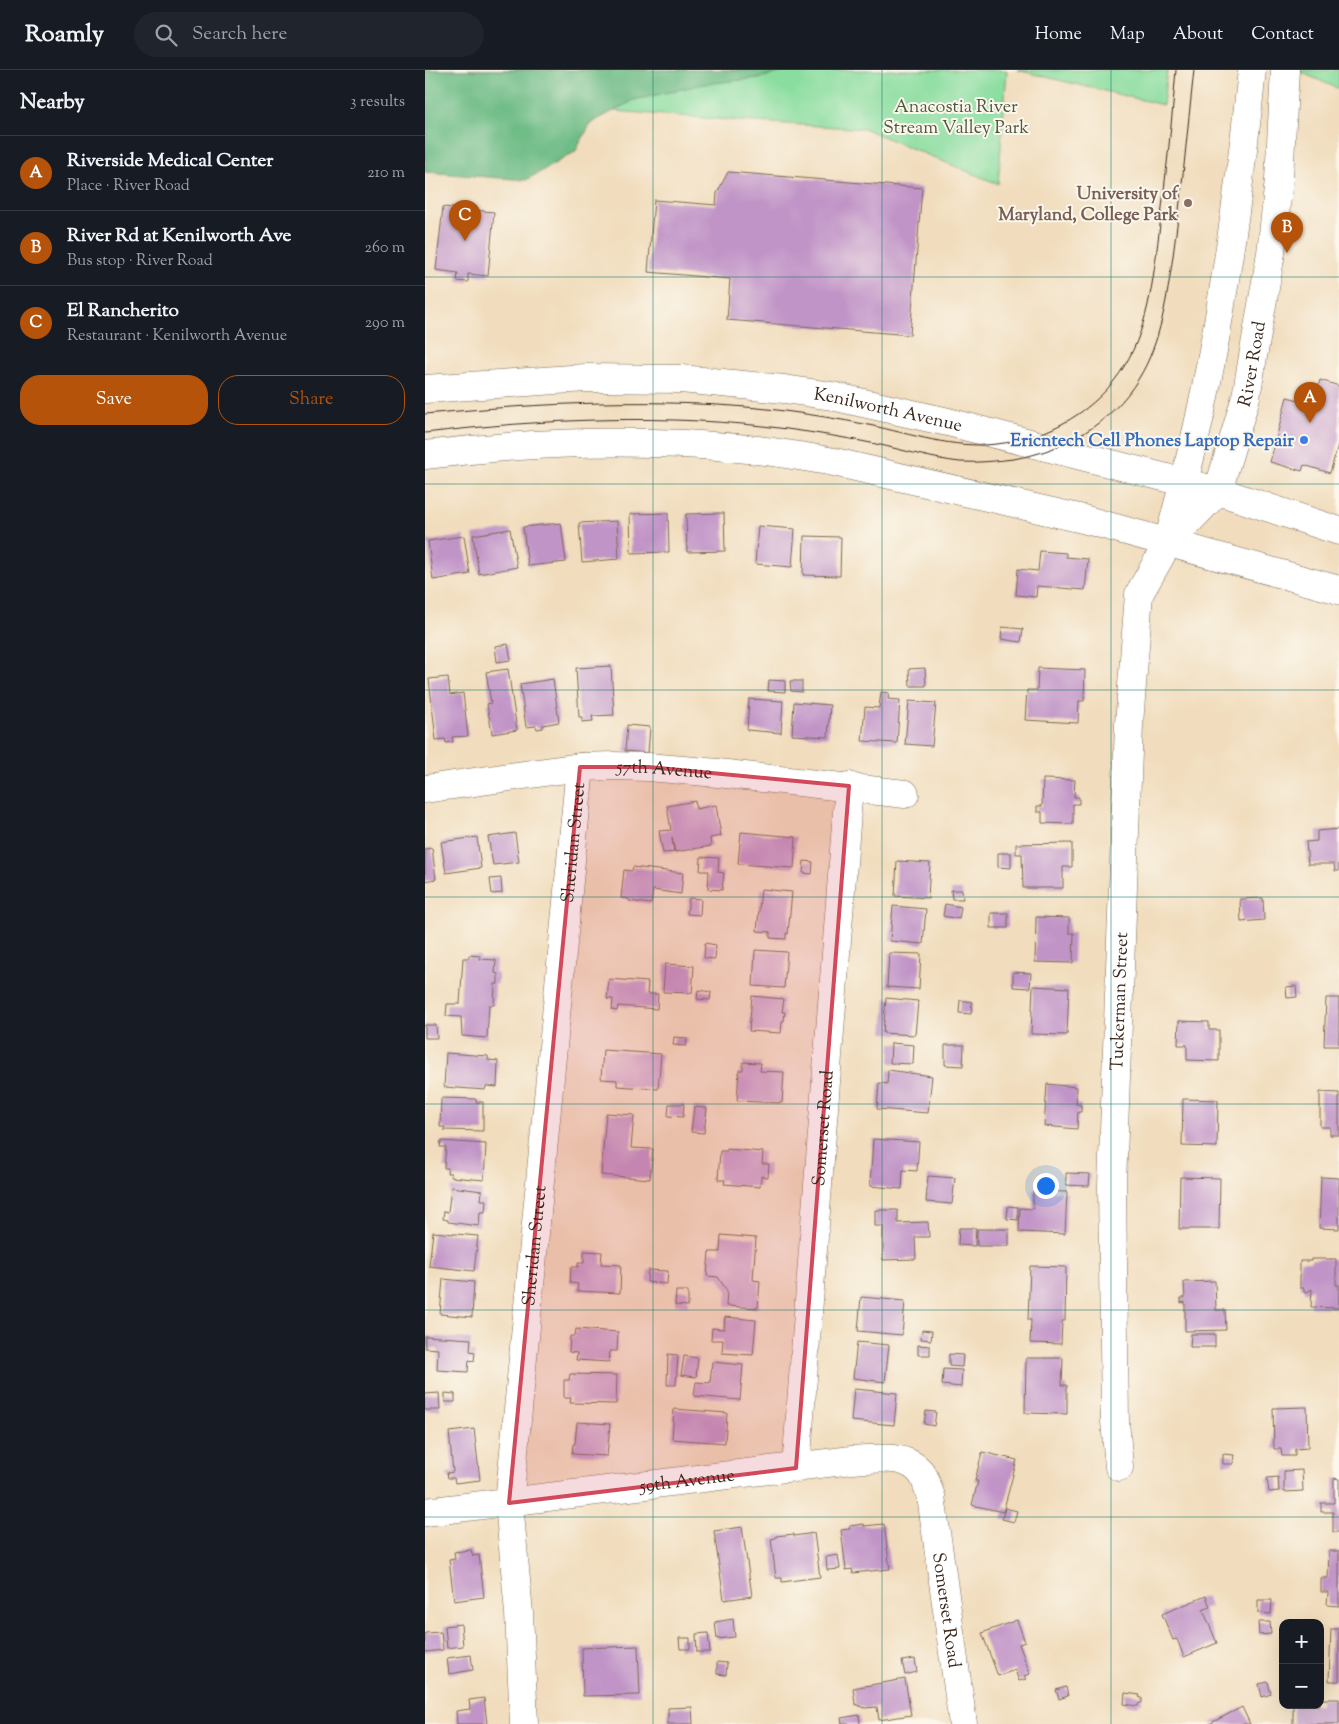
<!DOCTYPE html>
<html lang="en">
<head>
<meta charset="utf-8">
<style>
	:root { --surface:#171b24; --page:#20242c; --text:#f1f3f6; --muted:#9ea1a6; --line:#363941; --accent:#b45309 }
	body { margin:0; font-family:"Sorts Mill Goudy",serif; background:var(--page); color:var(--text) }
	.controls { position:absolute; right:15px; bottom:15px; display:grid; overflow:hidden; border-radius:10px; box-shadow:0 5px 20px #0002 }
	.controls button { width:45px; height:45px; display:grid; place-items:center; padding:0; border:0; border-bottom:1px solid var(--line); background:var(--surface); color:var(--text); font:25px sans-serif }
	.you { position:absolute; left:620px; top:1115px; width:18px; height:18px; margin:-12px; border:4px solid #fff; border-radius:50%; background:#1a73e8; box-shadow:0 0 0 8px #1a73e833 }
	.badge { display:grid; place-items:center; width:32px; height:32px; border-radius:50%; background:var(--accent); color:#fff; font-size:16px; font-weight:700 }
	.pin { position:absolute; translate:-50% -41px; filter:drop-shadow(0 1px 2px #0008) }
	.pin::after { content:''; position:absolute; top:26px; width:18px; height:15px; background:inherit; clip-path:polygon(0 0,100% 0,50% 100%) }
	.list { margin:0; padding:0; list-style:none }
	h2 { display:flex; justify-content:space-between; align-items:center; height:65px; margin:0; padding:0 20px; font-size:21px }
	h2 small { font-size:16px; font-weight:400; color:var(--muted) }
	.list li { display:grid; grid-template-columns:32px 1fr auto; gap:15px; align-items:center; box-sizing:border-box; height:75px; padding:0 20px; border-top:1px solid var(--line) }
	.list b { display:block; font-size:19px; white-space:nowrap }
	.list p { margin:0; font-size:16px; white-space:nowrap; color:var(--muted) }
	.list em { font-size:16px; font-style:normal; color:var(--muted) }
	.actions { display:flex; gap:10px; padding:15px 20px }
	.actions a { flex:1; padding:11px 0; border:1px solid var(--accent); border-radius:20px; text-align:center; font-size:18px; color:var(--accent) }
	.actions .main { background:var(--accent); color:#fff }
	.icon { flex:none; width:28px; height:28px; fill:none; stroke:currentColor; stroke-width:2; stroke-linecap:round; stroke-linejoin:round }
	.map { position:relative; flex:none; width:914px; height:1654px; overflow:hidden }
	header { display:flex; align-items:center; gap:30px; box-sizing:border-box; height:70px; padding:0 25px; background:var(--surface); border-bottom:1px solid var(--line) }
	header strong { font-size:24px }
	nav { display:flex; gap:28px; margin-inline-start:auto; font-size:18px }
	.search { width:350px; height:45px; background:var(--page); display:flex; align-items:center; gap:12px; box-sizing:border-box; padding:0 18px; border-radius:28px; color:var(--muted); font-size:19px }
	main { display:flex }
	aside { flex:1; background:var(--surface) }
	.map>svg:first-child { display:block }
	.green { fill:#89dd9f; stroke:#62845e }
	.forest { fill:#6ebc86; stroke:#547352 }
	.building { fill:#c194c7 }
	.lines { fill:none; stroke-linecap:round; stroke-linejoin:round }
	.street-casing { stroke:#7b6956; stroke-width:29 }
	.secondary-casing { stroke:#7b6956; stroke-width:29 }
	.primary-casing { stroke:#7b6956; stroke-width:29 }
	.street { stroke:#fff; stroke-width:28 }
	.secondary { stroke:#fff; stroke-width:28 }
	.primary { stroke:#fff; stroke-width:28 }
	.tram { stroke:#3b2a1e; stroke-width:1 }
	.marked { fill:#d1495b; fill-opacity:0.2; stroke:#d1495b; stroke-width:4; stroke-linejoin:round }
	.grid { fill:none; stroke:#0f766e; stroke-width:1; stroke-opacity:0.55 }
	.education-dot { fill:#8d6e63; stroke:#fbf7ec; stroke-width:2 }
	.shop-dot { fill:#3f7fe0; stroke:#fbf7ec; stroke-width:2 }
	.labels { text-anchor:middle; stroke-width:4; stroke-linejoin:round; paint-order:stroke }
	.park-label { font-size:18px; fill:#4e573e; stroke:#fbf7ec }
	.education-label { font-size:18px; font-weight:bold; fill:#785e54; stroke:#fbf7ec; text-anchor:end }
	.street-label { font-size:18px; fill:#3b2a1e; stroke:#fbf7ec }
	.shop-label { font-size:18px; font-weight:bold; fill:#366cbe; stroke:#fbf7ec; text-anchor:end }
</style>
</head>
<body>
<header>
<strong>Roamly</strong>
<div class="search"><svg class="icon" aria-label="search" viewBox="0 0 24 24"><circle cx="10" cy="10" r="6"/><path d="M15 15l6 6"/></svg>Search here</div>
<nav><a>Home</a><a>Map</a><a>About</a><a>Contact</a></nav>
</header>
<main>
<aside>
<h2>Nearby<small>3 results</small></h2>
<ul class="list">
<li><span class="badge">A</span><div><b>Riverside Medical Center</b><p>Place · River Road</p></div><em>210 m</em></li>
<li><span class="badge">B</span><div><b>River Rd at Kenilworth Ave</b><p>Bus stop · River Road</p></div><em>260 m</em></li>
<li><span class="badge">C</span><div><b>El Rancherito</b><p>Restaurant · Kenilworth Avenue</p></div><em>290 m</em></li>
</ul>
<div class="actions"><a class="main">Save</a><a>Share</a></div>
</aside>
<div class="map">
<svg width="914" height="1654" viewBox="0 0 914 1654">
	<rect width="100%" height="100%" fill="#fbf7ec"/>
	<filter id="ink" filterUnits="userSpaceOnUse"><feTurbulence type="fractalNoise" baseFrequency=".02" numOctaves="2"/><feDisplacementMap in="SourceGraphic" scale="10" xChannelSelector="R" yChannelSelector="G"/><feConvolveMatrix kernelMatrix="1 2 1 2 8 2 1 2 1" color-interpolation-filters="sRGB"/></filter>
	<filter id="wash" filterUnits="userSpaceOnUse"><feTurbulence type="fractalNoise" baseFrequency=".0096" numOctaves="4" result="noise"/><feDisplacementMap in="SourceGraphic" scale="20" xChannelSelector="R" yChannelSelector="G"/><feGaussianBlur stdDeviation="1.12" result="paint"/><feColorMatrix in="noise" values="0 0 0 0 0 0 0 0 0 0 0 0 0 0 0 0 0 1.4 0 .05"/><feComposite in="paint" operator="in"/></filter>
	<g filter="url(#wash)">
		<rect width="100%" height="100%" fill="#f1ddbd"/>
		<!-- green -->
		<path class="green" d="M0 0H582L573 114 440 59 317 51 0 26Z
			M592 0H742L738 35Z
			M871 0H914V19Z"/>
		<!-- forest -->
		<path class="forest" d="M0 0H365L334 8 279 14 209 30 166 53 150 82 101 110 0 102Z"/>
		<g id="blocks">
			<!-- building -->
			<path class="building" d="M303 102 497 118 485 265 302 250 305 209 223 202 229 130 291 135 292 123Z
				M18 137 69 142 63 206 43 204V212L32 211 33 203 11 200Z
				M895 310 914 316V371L905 403 879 395 877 401 845 392 862 327 889 334Z
				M243 443 244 482 206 483 205 444Z
				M299 443 300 481 262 482 261 444Z
				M192 451 194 489 157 492 154 453Z
				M136 453 141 492 103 496 98 457Z
				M333 456 370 459 367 497 330 494Z
				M85 459 92 497 54 504 48 465Z
				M39 466 45 504 8 510 3 471Z
				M379 466 416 467 415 506 378 505Z
				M615 481 641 483V487L663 489 660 520 612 516 611 527 591 525 593 499 613 501Z
				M577 557 598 559 596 572 576 569Z
				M83 574 86 590 72 592 70 576Z
				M186 596 189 645 167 646 168 651 157 652V647H154L151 598Z
				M500 598 501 616H485L484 599Z
				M613 598 660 600 659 631H654L653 653 600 650 602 620H612Z
				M83 599 92 660 67 664 62 634 66 633 61 602Z
				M23 607 25 625 38 623 43 666 27 667 28 672 21 673 20 669 11 670 4 609Z
				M128 609 134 652 118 655V658L112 659 111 656 101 657 95 614Z
				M344 610 360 611V622L343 621Z
				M365 611H377V622L366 621Z
				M456 622 464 623 463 629 475 630 472 673 437 671 440 637 454 638Z
				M324 629 358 631 356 663 322 660Z
				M484 631 511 633 507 676 480 674Z
				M369 632 405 635 403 667 367 665Z
				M202 655 225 657 223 683 200 681Z
				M618 709 650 710 649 727H654V734H648V754L617 753V742H612V736H617Z
				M270 731 271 739 291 735 296 766 285 768 286 776 250 782 247 768 249 782 238 783 234 761 246 760 242 736Z
				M914 759V801H910L909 794H883L881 772 892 771V761Z
				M316 762 371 767 369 798 313 794Z
				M90 763 94 792 68 795 63 767Z
				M52 767 56 798 21 803 16 772Z
				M647 773V797H638V818H598L597 784H591V774Z
				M7 778 11 809 0 811V779Z
				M573 783H586V798L573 797Z
				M276 787 294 788 293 802 299 803 297 820 283 819 284 801H275Z
				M379 791 388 792 387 804 378 803Z
				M472 791 505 793 503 828 470 826Z
				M208 797 258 803 256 824 228 820 226 834 204 831V829L196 828 199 800 207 801Z
				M76 808 77 823 67 824 65 809Z
				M336 819 367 822 363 864 361 863V869L345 868V862L332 861Z
				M526 820H537L538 829H527Z
				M264 828 276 829 275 845 262 844Z
				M838 828 839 850 816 852 815 829Z
				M520 834 536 837 534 849 518 846Z
				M468 836 501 839 498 874 465 871Z
				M566 843H583V858H566Z
				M611 847 644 848V863H649L648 893 610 892Z
				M280 873 291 875 290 889 279 888Z
				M330 880 362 882 359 918 328 916Z
				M464 883 496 884 494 919 462 917Z
				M44 885 55 886V889L71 890 70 903 73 904V914H70L69 935H64L62 968 37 966 36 947 21 946 22 934H35L38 888H44Z
				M240 894 269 896 267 923 238 922Z
				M588 902 606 903 605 918 588 917Z
				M184 909 223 912 222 924H233L232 939 193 936 192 941 187 940 188 929H182Z
				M608 916 644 918 642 965 606 964Z
				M871 916 872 927 862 928 861 917Z
				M273 920 286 922 285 930 272 929Z
				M327 926 359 929 357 942H360L359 951H357L356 963 324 961Z
				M461 928 493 931 490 965 458 963Z
				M901 928H914V976H899Z
				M535 930 547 932 546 944 534 943Z
				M754 951 784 952V960H794V991L762 990V975H753Z
				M0 955H11L12 968H0Z
				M249 967 262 968 261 976 248 975Z
				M466 973 489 975 488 994 465 993Z
				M520 975H539L538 996 520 995Z
				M178 980 236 984 233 1019 192 1016V1010L176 1009Z
				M21 983 63 986V990L73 991 72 1017 61 1016 60 1020 19 1017Z
				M318 992 336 993 335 1001 359 1002 357 1033 312 1031 314 1000H318Z
				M463 1000 507 1006 503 1043 452 1039 454 1013 462 1014Z
				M622 1014 652 1017 651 1034 656 1035V1042H653L652 1059 619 1056Z
				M895 1022 914 1023V1065H905V1057H895Z
				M16 1028 51 1029V1032H58V1061L19 1060 20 1057H15Z
				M758 1029 793 1030 792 1077 757 1076Z
				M244 1034H259L258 1047 243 1046Z
				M269 1037 282 1038 279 1063 266 1062Z
				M181 1043 209 1045 206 1078 228 1079 225 1109 176 1105Z
				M448 1069 494 1072 492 1101 478 1100 477 1119 445 1116Z
				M16 1071 61 1074 59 1110 26 1107V1103H22L23 1098H19L21 1077H15Z
				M302 1079 338 1082 337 1094H344L343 1107 336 1106 335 1117 299 1114 300 1110H293L295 1081H302Z
				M641 1103 665 1104 664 1116 641 1115Z
				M503 1106 530 1108 527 1134 501 1132Z
				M755 1107 795 1108 794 1159H754Z
				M896 1107 914 1108V1159L894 1158Z
				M26 1117 57 1121 56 1130H61L60 1142H55L54 1156 23 1152V1150L18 1149 19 1141 23 1142Z
				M608 1121 642 1122 640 1164 594 1162 595 1138 608 1139Z
				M583 1136 593 1137V1150L582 1149Z
				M450 1140H473V1153L503 1152 504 1167H490L491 1189 458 1190V1156H450Z
				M534 1158H551L550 1176 533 1175Z
				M552 1159H584V1176H552Z
				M8 1162 53 1166 49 1201 4 1196Z
				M296 1165 331 1168 328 1210 335 1211 333 1238 301 1236 302 1221 293 1207 282 1206 284 1182H295Z
				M159 1181 177 1182 176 1194 196 1195 195 1223 152 1221 153 1214 145 1213 146 1197H153V1193H159Z
				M886 1189H911V1215H914V1238L886 1237 887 1219 882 1222H879V1218H875V1191H886Z
				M605 1196 641 1197 640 1251H637L636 1274 605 1273 606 1250H603Z
				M223 1200 243 1201 242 1214 222 1212Z
				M18 1209 49 1212 47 1247 15 1244Z
				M790 1211 791 1240H800L801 1260 760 1261V1232L756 1233V1228H760L759 1212Z
				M251 1221H263V1236L250 1235Z
				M436 1227 480 1231 477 1265 433 1261Z
				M300 1247 331 1250 328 1285 297 1283 298 1270H286L287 1258 299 1259Z
				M151 1259 193 1262 192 1281H185L184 1292 151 1290 152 1283 144 1282 145 1266H150Z
				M497 1260 507 1261 506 1270 496 1269Z
				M766 1264H790V1277H765Z
				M0 1266 46 1269 45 1281 50 1282 49 1291 44 1290 43 1302 12 1300 13 1279 0 1278Z
				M432 1272 464 1275 460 1312 428 1308Z
				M493 1275 505 1276V1285H493Z
				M243 1284 253 1285 251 1315H242Z
				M524 1284 538 1285 537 1297 524 1296Z
				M259 1286 273 1288 271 1307 256 1305Z
				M601 1288H638L637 1315H642V1344L600 1343Z
				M287 1292 318 1295 315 1330 269 1326 271 1312 285 1313Z
				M518 1299 537 1300 536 1317 517 1315Z
				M145 1304 192 1305 191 1334 145 1333 146 1328H139V1310H144Z
				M429 1319 472 1323 469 1355 426 1351Z
				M14 1323 15 1340H0V1324Z
				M20 1323 30 1324V1332H20Z
				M882 1337 883 1378 870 1379V1386H857L856 1379H849L848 1338Z
				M249 1339 302 1343 300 1373 247 1369Z
				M501 1341 511 1342 509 1356 499 1354Z
				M152 1352 185 1354 182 1386 147 1384 148 1374H150Z
				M49 1359 55 1410 30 1413 29 1408H23L22 1403 28 1402 24 1362Z
				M557 1382 592 1390 578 1442 547 1435 553 1411H550Z
				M798 1384 809 1385 808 1394H798Z
				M877 1400 878 1421 859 1422V1401Z
				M853 1407 854 1421 844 1422 842 1408Z
				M909 1408 914 1409V1462H908V1442H896V1433H909Z
				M580 1438 592 1441 589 1452 577 1449Z
				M439 1454V1456L459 1454 465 1499 428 1503 427 1499 421 1500 416 1460 425 1459 424 1456Z
				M317 1457 327 1526 299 1530 289 1461Z
				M389 1463 395 1507 357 1512V1508H351L346 1469 351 1468V1466L369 1464V1466Z
				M46 1480 48 1486 54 1485 59 1527 29 1531 24 1490 30 1489 29 1482Z
				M904 1481H914V1536L902 1535 903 1522H896V1508H903Z
				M413 1485 415 1499 402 1500 401 1487Z
				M781 1526 785 1537 778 1540 792 1573 759 1587 752 1569 748 1570 737 1544Z
				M833 1530H847L846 1544 833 1543Z
				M308 1549 310 1567 292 1569 290 1552Z
				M592 1550 600 1572 594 1574 605 1604 599 1606 601 1609 594 1611 590 1600 573 1606 557 1563Z
				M833 1552H845L846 1564 834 1565Z
				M36 1554 38 1576 22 1578 20 1556Z
				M906 1559H914V1611H904Z
				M16 1562 18 1580 0 1582V1563Z
				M283 1563 285 1582H272L271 1564Z
				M254 1568H265V1579H255Z
				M213 1576 215 1625 158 1626 157 1578Z
				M46 1585 48 1600 24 1604 22 1588Z
				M490 1589 492 1602 480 1605 477 1591Z
				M292 1592 302 1593 301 1605 292 1604Z
				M480 1609 486 1645 454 1650 452 1637 440 1638 430 1634 428 1618Z
				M843 1612 846 1624 837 1627 834 1614Z
				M641 1617 643 1626 634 1629 631 1620Z
				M700 1623 715 1625 714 1627 717 1628V1633H714L713 1636 699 1634Z
				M59 1628 62 1654H32L31 1641 45 1639 44 1630Z
				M895 1629H914V1654H868V1635H895Z
				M267 1637 268 1654H243V1638Z
				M817 1637 825 1654H784Z
				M434 1645 435 1654H417L416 1648Z"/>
		</g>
	</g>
	<g filter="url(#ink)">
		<use href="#blocks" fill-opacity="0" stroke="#7b6956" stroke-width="1"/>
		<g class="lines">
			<!-- street casing -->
			<g class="street-casing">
				<g id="street">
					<path id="s1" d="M0 719 155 697 188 696 223 697 293 703 480 724"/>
					<path id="s2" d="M694 1397 690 1351 687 1115 704 654 714 524 743 473"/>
					<path id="s3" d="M371 1398 424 716"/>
					<path id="s4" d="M0 1442 427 1390C450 1389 485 1382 499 1407 502 1413 503 1420 506 1426L538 1654"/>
					<path id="s5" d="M99 1654 94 1543 84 1433 155 697"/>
				</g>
			</g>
			<!-- secondary casing -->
			<g class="secondary-casing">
				<g id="secondary">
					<path id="s6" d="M743 473 793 421 821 327 846 183 854 109 860 0"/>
					<path d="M743 473C754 429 767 385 776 341 800 228 815 115 827 0"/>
				</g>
			</g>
			<!-- primary casing -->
			<g class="primary-casing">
				<g id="primary">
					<path id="s7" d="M0 319 161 308 256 309 359 319 407 326 523 352 793 421 914 461"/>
					<path d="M0 385C106 372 216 368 323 379 352 382 381 387 409 392L658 449 914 520"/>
				</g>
			</g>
			<!-- street -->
			<use href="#street" class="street"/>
			<!-- secondary -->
			<use href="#secondary" class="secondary"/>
			<!-- primary -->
			<use href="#primary" class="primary"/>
			<!-- tram -->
			<path class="tram" d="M0 344C117 333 235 327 352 340 383 344 414 349 444 355 486 364 529 379 572 374 624 368 673 340 700 295 725 254 729 201 735 155 741 103 747 52 751 0
				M0 363C117 349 245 343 362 359 392 363 422 368 451 374 479 380 507 389 535 392 553 393 571 391 588 389 639 381 687 353 714 308 736 272 742 227 748 186 757 124 762 62 769 0"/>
		</g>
	</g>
	<!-- marked area -->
	<path class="marked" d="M155 697H223L424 716 371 1398 84 1433Z"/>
	<!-- grid -->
	<path class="grid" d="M228 0V1654M457 0V1654M686 0V1654M0 207H914M0 414H914M0 620H914M0 827H914M0 1034H914M0 1240H914M0 1447H914"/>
	<!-- markers -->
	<circle class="education-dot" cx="763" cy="133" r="5"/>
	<circle class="shop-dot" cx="879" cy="370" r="5"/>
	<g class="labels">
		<!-- park labels -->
		<g class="park-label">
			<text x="531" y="42">Anacostia River<tspan x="531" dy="21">Stream Valley Park</tspan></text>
		</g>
		<!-- education labels -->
		<g class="education-label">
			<text x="753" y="129">University of<tspan x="753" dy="21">Maryland, College Park</tspan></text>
		</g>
		<!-- street labels -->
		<g class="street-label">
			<text dy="6" stroke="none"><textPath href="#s6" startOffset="204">River Road</textPath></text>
			<text dy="6" stroke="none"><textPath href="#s7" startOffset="466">Kenilworth Avenue</textPath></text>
			<text dy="6" stroke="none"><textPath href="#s1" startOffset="241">57th Avenue</textPath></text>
			<text dy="6" stroke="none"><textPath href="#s5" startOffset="885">Sheridan Street</textPath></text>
			<text dy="6" stroke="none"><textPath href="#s2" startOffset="466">Tuckerman Street</textPath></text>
			<text dy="6" stroke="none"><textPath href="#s3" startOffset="341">Somerset Road</textPath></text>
			<text dy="6" stroke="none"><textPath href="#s5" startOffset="480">Sheridan Street</textPath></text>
			<text dy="6" stroke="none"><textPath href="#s4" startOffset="264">59th Avenue</textPath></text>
			<text dy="6" stroke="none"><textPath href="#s4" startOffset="644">Somerset Road</textPath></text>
		</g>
		<!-- shop labels -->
		<g class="shop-label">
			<text x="869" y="376">Ericntech Cell Phones Laptop Repair</text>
		</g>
	</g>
</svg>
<div class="controls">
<button>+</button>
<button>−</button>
</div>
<div class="you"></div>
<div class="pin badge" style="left:885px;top:353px">A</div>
<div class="pin badge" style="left:862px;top:183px">B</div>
<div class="pin badge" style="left:40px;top:171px">C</div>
</div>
</main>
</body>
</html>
